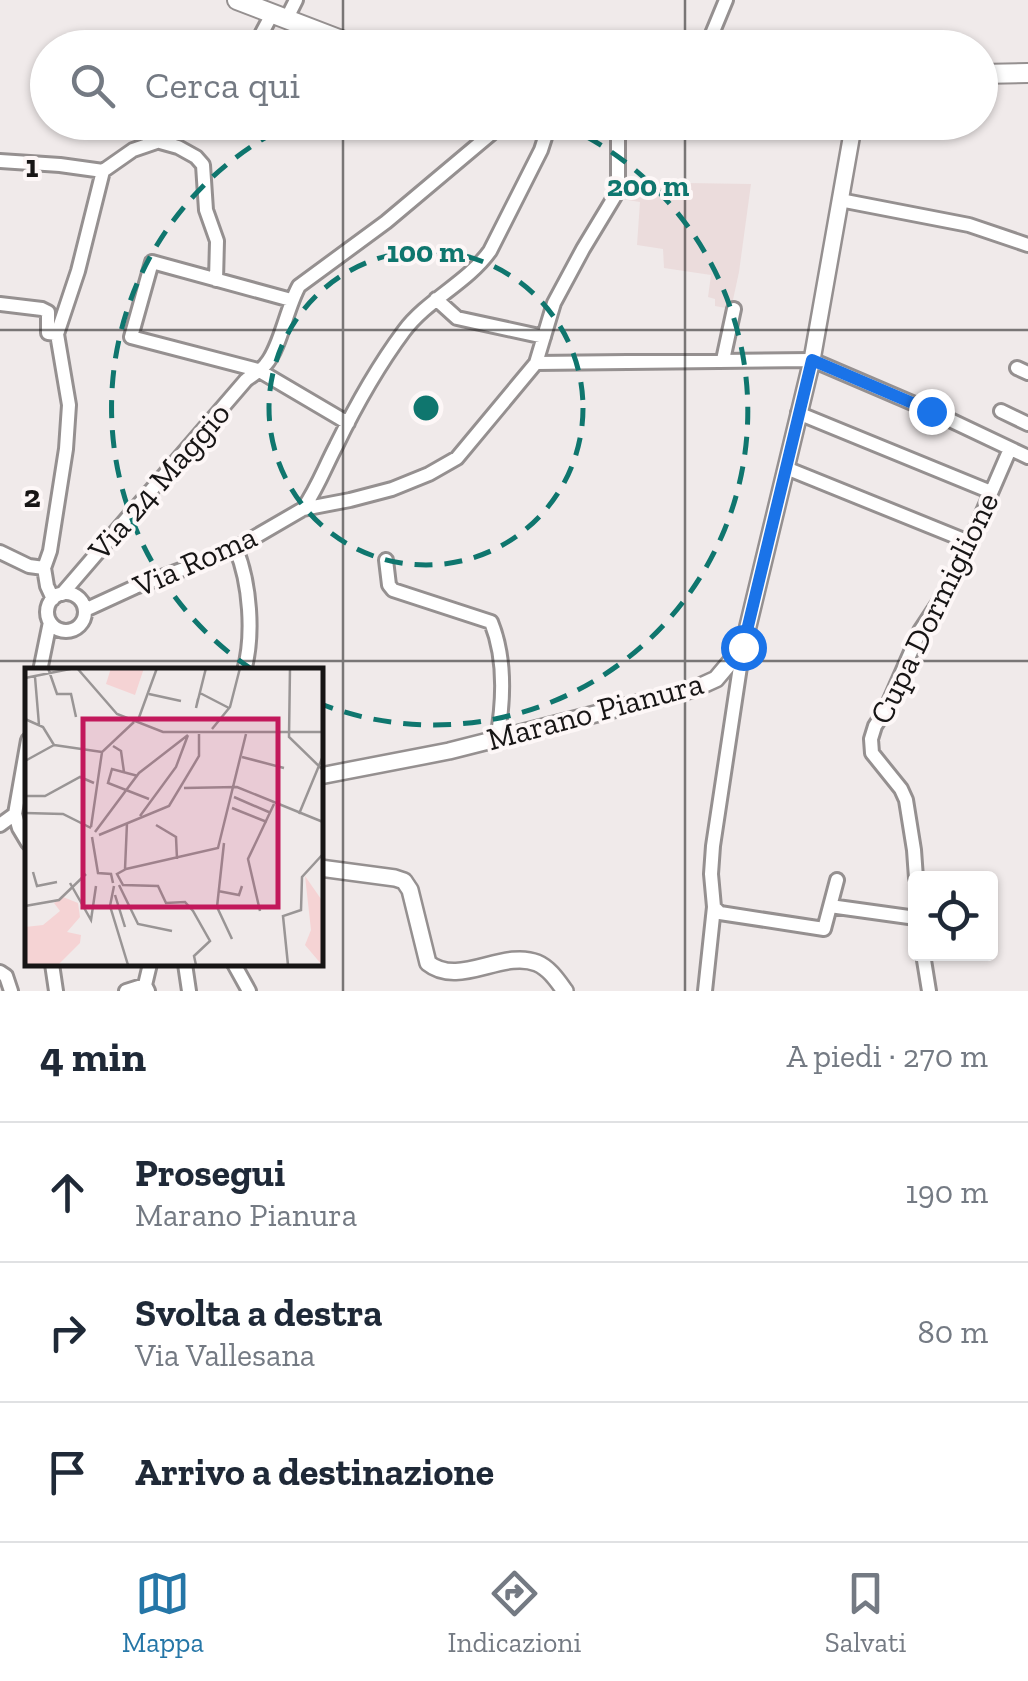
<!DOCTYPE html>
<html lang="it">
<head>
<meta charset="utf-8">
<style>
	:root { --surface:#fff; --page:#f2f2f3; --text:#1f2937; --muted:#747a83; --line:#e0e1e3; --accent:#2576a7 }
	body { margin:0; font-family:"Zilla Slab",serif; background:var(--page); color:var(--text) }
	.controls { position:absolute; right:30px; bottom:30px; display:grid; overflow:hidden; border-radius:10px; box-shadow:0 2px 8px #0004 }
	.controls button { width:90px; height:90px; display:grid; place-items:center; padding:0; border:0; border-bottom:2px solid var(--line); background:var(--surface); color:var(--text); font:50px sans-serif }
	.stop { position:absolute; width:30px; height:30px; margin:-22px; border:8px solid #1a73e8; border-radius:50%; background:#fff }
	.stop.end { background:#1a73e8; border-color:#fff; box-shadow:0 2px 10px #0008 }
	.list { margin:0; padding:0; list-style:none }
	h2 { display:flex; justify-content:space-between; align-items:center; height:130px; margin:0; padding:0 40px; font-size:42px }
	h2 small { font-size:32px; font-weight:400; color:var(--muted) }
	.list li { display:grid; grid-template-columns:65px 1fr auto; gap:30px; align-items:center; box-sizing:border-box; height:140px; padding:0 40px; border-top:2px solid var(--line) }
	.list b { display:block; font-size:38px; white-space:nowrap }
	.list p { margin:0; font-size:32px; white-space:nowrap; color:var(--muted) }
	.list em { font-size:32px; font-style:normal; color:var(--muted) }
	.icon { flex:none; width:55px; height:55px; fill:none; stroke:currentColor; stroke-width:2; stroke-linecap:round; stroke-linejoin:round }
	.map { position:relative; flex:none; width:1028px; height:991px; overflow:hidden }
	.search { position:absolute; background:var(--surface); box-shadow:0 2px 8px #0004; left:30px; right:30px; top:30px; height:110px; display:flex; align-items:center; gap:25px; box-sizing:border-box; padding:0 35px; border-radius:55px; color:var(--muted); font-size:38px }
	.sheet { height:550px; background:var(--surface) }
	nav { display:flex; justify-content:space-around; align-items:center; box-sizing:border-box; height:140px; border-top:2px solid var(--line); background:var(--surface); font-size:28px; color:var(--muted) }
	nav a { display:grid; justify-items:center; gap:5px }
	nav .on { color:var(--accent) }
	.map>svg:first-child { display:block }
	.built { fill:#ebdcdc }
	.lines { fill:none; stroke-linecap:round; stroke-linejoin:round }
	.minor-casing { stroke:#959090; stroke-width:18 }
	.tertiary-casing { stroke:#959090; stroke-width:20 }
	.secondary-casing { stroke:#959090; stroke-width:22 }
	.minor { stroke:#fff; stroke-width:12 }
	.tertiary { stroke:#fff; stroke-width:15 }
	.secondary { stroke:#fff; stroke-width:18 }
	.route { stroke:#1a73e8; stroke-width:12 }
	.grid { fill:none; stroke:#171515; stroke-width:2.5; stroke-opacity:0.55 }
	.ring { fill:none; stroke:#0f766e; stroke-width:5; stroke-dasharray:18 12 }
	.labels { text-anchor:middle; stroke-width:8; stroke-linejoin:round; paint-order:stroke }
	.street-label { font-size:32px; fill:#171515; stroke:#fdf7f7 }
	.inset-road { fill:none; stroke:#999595; stroke-width:2.5 }
	.view { fill:#c2185b; fill-opacity:0.15; stroke:#c2185b; stroke-width:5 }
	.inset-edge { fill:none; stroke:#171515; stroke-width:5 }
	.grid-label { font-size:32px; text-anchor:middle; font-weight:bold; fill:#171515; stroke:#fdf7f7; stroke-width:8; stroke-linejoin:round; paint-order:stroke }
	.centre { fill:#0f766e; stroke:#fdf7f7; stroke-width:5 }
	.ring-label { font-size:30px; text-anchor:middle; font-weight:bold; fill:#0f766e; stroke:#fdf7f7; stroke-width:8; stroke-linejoin:round; paint-order:stroke }
</style>
</head>
<body>
<div class="map">
<svg width="1028" height="991" viewBox="0 0 1028 991">
	<rect width="100%" height="100%" fill="#f0eaea"/>
	<!-- built -->
	<path class="built" d="M623 182 751 184 739 272 731 309 715 306V299L708 297 711 275 664 268 663 249 637 245 640 202 621 199Z"/>
	<g class="lines">
		<!-- minor casing -->
		<g class="minor-casing">
			<path id="minor" d="M286 20 296 0
				M254 48 272 14
				M703 48 707 46 726 0
				M160 142 178 147 196 157 203 165 206 210 217 241 216 280
				M0 161 60 165 103 171
				M840 200 969 225 1028 245
				M436 299 457 318 544 337
				M291 300 152 262 131 337 258 370 348 423
				M0 304 42 309 48 312V333L57 334
				M723 360 734 309
				M536 363 812 360 931 411 1028 457
				M1017 368 1028 373
				M1001 411 1028 424
				M798 413 991 492
				M786 468 969 542
				M303 509C318 487 324 469 336 446 355 407 378 366 404 331 427 300 467 283 490 251L541 150 550 122
				M236 549C250 583 254 635 244 671
				M0 552 29 566 44 568 47 586 53 599
				M386 560 389 585 393 590 491 622C506 659 504 700 497 739
				M44 568 50 551 66 449 69 405 57 334 78 271 103 171 133 150 171 137 188 122
				M47 612a19 19 0 1 1 38 0a19 19 0 1 1-38 0Z
				M62 594 246 380C252 375 262 370 266 364 280 348 287 307 299 286L386 222 505 122
				M85 610 135 587 229 552 303 509 350 500 392 489 429 474 457 458 536 363 554 303 583 249 615 196 618 181V122
				M40 671 50 622
				M28 740 15 814 19 828 28 843
				M0 825 15 814
				M916 878 914 850 906 800 901 789 872 753 871 739 875 726 886 709 920 631 953 581 1010 449
				M830 906 916 918
				M714 907 720 913 824 929 837 880
				M923 954 929 991
				M52 964 56 991
				M185 964 189 991
				M234 964 249 991
				M0 972 6 976 11 991
				M126 991 145 985
				M148 991 145 985 150 964
				M705 991 714 907 711 874 713 846 743 647"/>
		</g>
		<!-- tertiary casing -->
		<g class="tertiary-casing">
			<path id="tertiary" d="M320 776 449 751 694 689 716 679 743 647 812 360 854 122
				M320 868 395 878 404 881 410 890 428 963C459 988 503 949 537 963 549 968 557 980 565 991"/>
		</g>
		<!-- secondary casing -->
		<g class="secondary-casing">
			<path id="secondary" d="M237 0 362 48
				M980 74 1028 73"/>
		</g>
		<!-- minor -->
		<use href="#minor" class="minor"/>
		<!-- tertiary -->
		<use href="#tertiary" class="tertiary"/>
		<!-- secondary -->
		<use href="#secondary" class="secondary"/>
	</g>
	<g class="lines">
		<!-- route -->
		<path class="route" d="M743 647 812 360 931 411"/>
	</g>
	<!-- grid -->
	<path class="grid" d="M343 0V48M685 0V48M343 122V991M685 122V991M0 330H1028M0 661H1028"/>
	<!-- distance rings -->
	<g class="ring">
		<circle cx="426" cy="408" r="157"/>
		<path d="M253 670A314 314 0 0 1 293 123M559 123A314 314 0 0 1 321 704"/>
	</g>
	<g class="labels">
		<!-- street labels -->
		<g class="street-label">
			<text transform="translate(159 481) rotate(-49)" y="11">Via 24 Maggio</text>
			<text transform="translate(195 561) rotate(-24)" y="11">Via Roma</text>
			<text transform="translate(934 608) rotate(-64)" y="11">Cupa Dormiglione</text>
			<text transform="translate(595 711) rotate(-15)" y="11">Marano Pianura</text>
		</g>
	</g>
	<!-- overview -->
	<g transform="translate(25 668)">
		<rect width="298" height="298" fill="#f0eaea"/>
		<path d="M86 0H119L110 27 81 16ZM280 208 296 231 297 297 280 277 286 262ZM38 229 53 235 55 249 42 264 56 267 55 275 33 297H0V259L18 257 35 243 29 235Z" fill="#f5d3d4"/>
		<path class="inset-road" d="M23 0 32 26H46L51 49M52 0 92 46 138 64H298M265 0 264 69 298 102M10 9 14 57M0 10 50 0M175 25 204 40M124 26 156 33M173 31 171 40 181 0M0 51 18 59 29 77M112 55 132 0M187 61 205 39 215 0M29 77 77 84M88 78 96 83 99 104M217 89 259 100M0 93 29 77M113 108 87 101 83 115 124 131M159 120 212 119 298 154M0 128H20L55 109 69 115M209 129 246 145M207 140 242 154M0 145 38 146 66 160M274 146 298 88M115 148 151 99 163 67M131 157 151 169 152 191M66 159 77 84 109 54M70 164 114 105 163 67M74 167 144 138 174 88V66M67 169 73 205 86 206 88 215M199 175 192 239 207 271M100 201 102 155M101 201 193 180 221 66M101 201 92 206 98 217 133 218 141 235 160 234 168 243 185 273 169 288 171 297M8 204 12 218 32 214M45 215 66 252 71 218M94 217 113 256 147 263M89 218 85 238 103 297M193 223 214 227 217 218M90 227 100 259M0 238 34 232 61 206M235 243 223 191 249 136M263 297 258 248 276 242 277 209 298 186"/>
		<path class="view" d="M58 51H253V239H58Z"/>
		<rect width="298" height="298" class="inset-edge"/>
	</g>
	<g class="grid-label">
		<text x="32" y="177">1</text>
		<text x="32" y="507">2</text>
	</g>
	<circle cx="426" cy="408" r="15" class="centre"/>
	<g class="ring-label">
		<text x="648" y="196">200 m</text>
		<text x="426" y="262">100 m</text>
	</g>
</svg>
<div class="controls">
<button><svg class="icon" aria-label="locate" viewBox="0 0 24 24"><circle cx="12" cy="12" r="6"/><path d="M12 2v4M12 18v4M2 12h4M18 12h4"/></svg></button>
</div>
<div class="stop" style="left:743px;top:647px"></div>
<div class="stop end" style="left:931px;top:411px"></div>
<div class="search"><svg class="icon" aria-label="search" viewBox="0 0 24 24"><circle cx="10" cy="10" r="6"/><path d="M15 15l6 6"/></svg>Cerca qui</div>
</div>
<section class="sheet">
<h2>4 min<small>A piedi · 270 m</small></h2>
<ul class="list">
<li><svg class="icon" aria-label="ahead" viewBox="0 0 24 24"><path d="M12 20V5M6 11l6-6 6 6"/></svg><div><b>Prosegui</b><p>Marano Pianura</p></div><em>190 m</em></li>
<li><svg class="icon" aria-label="right" viewBox="0 0 24 24"><path d="M7 20v-9h11M14 6l5 5-5 5"/></svg><div><b>Svolta a destra</b><p>Via Vallesana</p></div><em>80 m</em></li>
<li><svg class="icon" aria-label="arrive" viewBox="0 0 24 24"><path d="M6 21V4h12l-3 4 3 4H6"/></svg><div><b>Arrivo a destinazione</b></div></li>
</ul>
</section>
<nav>
<a class="on"><svg class="icon" aria-label="map" viewBox="0 0 24 24"><path d="M3 6l6-2 6 2 6-2v14l-6 2-6-2-6 2zM9 4v14M15 6v14"/></svg>Mappa</a>
<a><svg class="icon" aria-label="directions" viewBox="0 0 24 24"><path d="M12 3l9 9-9 9-9-9zM9 14v-3h6M13 9l2 2-2 2"/></svg>Indicazioni</a>
<a><svg class="icon" aria-label="saved" viewBox="0 0 24 24"><path d="M7 4h10v16l-5-4-5 4z"/></svg>Salvati</a>
</nav>
</body>
</html>
